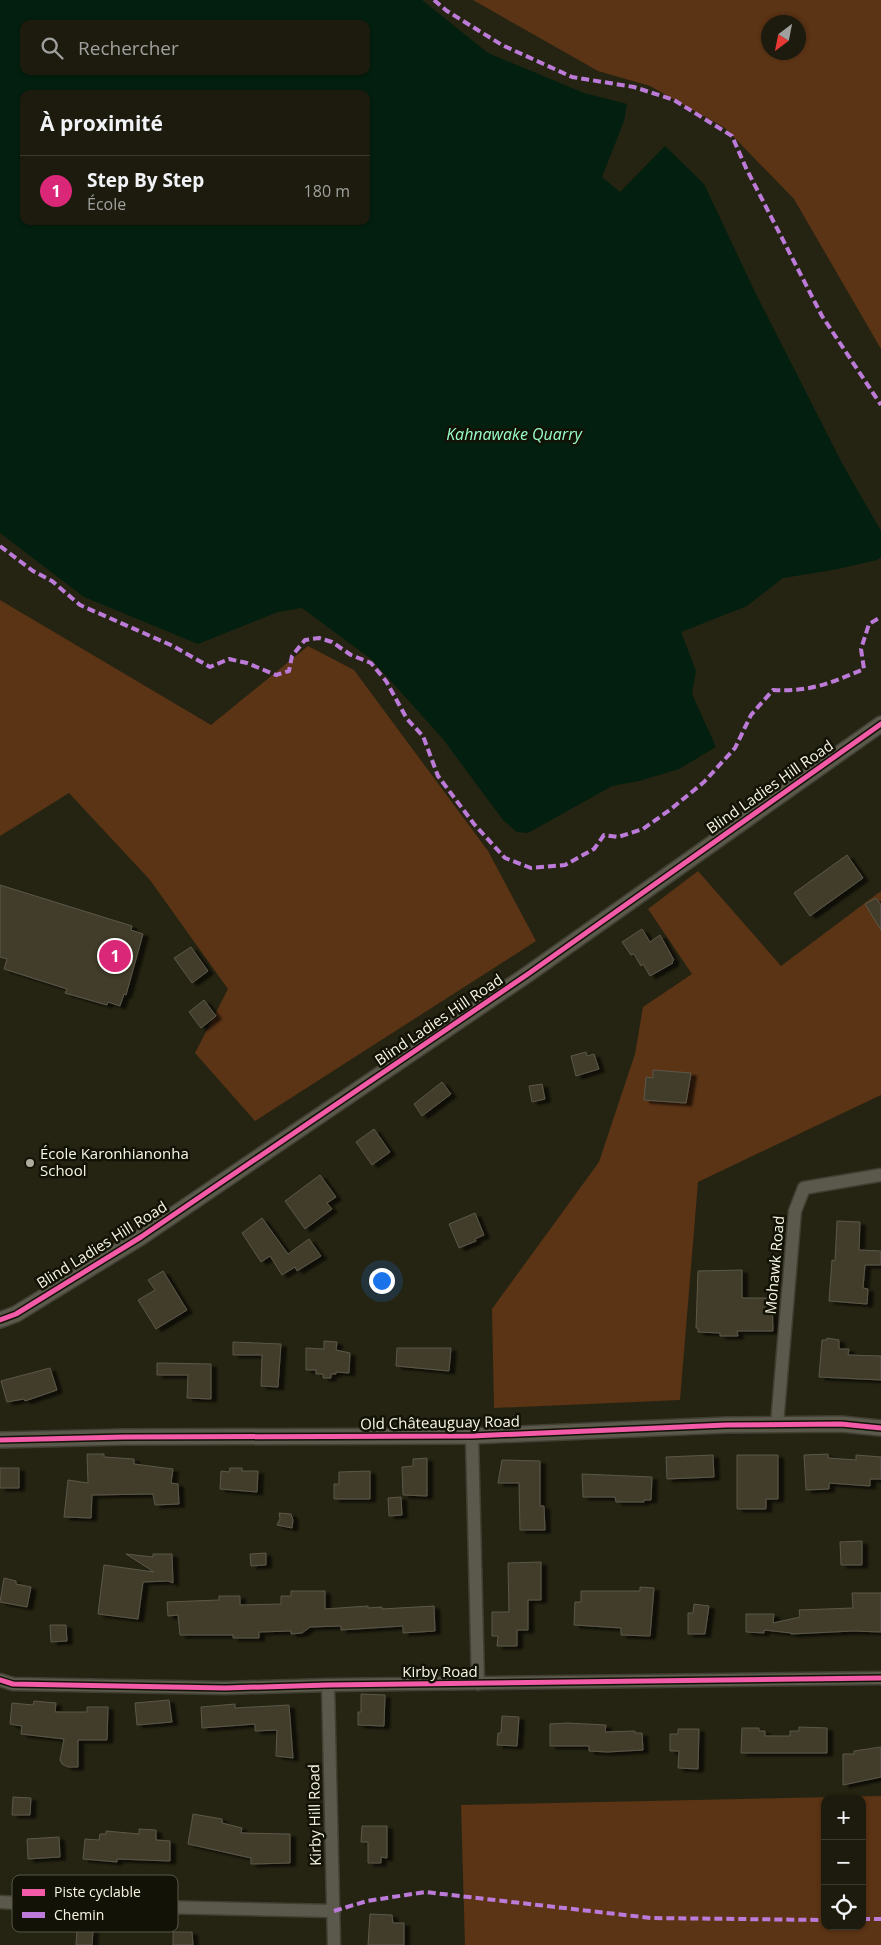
<!DOCTYPE html>
<html lang="fr">
<head>
<meta charset="utf-8">
<style>
	:root { --surface:#1c1b0e; --page:#29281c; --text:#f1f3f6; --muted:#a0a19e; --line:#3a392e; --accent:#db2777 }
	body { margin:0; font-family:"Open Sans",sans-serif; background:var(--page); color:var(--text) }
	.controls { position:absolute; right:15px; bottom:15px; display:grid; overflow:hidden; border-radius:10px; box-shadow:0 1px 4px #0004 }
	.controls button { width:45px; height:45px; display:grid; place-items:center; padding:0; border:0; border-bottom:1px solid var(--line); background:var(--surface); color:var(--text); font:25px sans-serif }
	.compass { position:absolute; left:761px; top:15px; width:45px; height:45px; border-radius:50%; background:var(--surface); box-shadow:0 1px 4px #0004; rotate:212deg }
	.you { position:absolute; left:381px; top:1280px; width:18px; height:18px; margin:-12px; border:4px solid #fff; border-radius:50%; background:#1a73e8; box-shadow:0 0 0 8px #1a73e833 }
	.badge { display:grid; place-items:center; width:32px; height:32px; border-radius:50%; background:var(--accent); color:#fff; font-size:16px; font-weight:700 }
	.pin { position:absolute; translate:-50% -50%; border:2px solid #fff; box-shadow:0 1px 5px #0006 }
	.list { margin:0; padding:0; list-style:none }
	h2 { display:flex; justify-content:space-between; align-items:center; height:65px; margin:0; padding:0 20px; font-size:21px }
	h2 small { font-size:16px; font-weight:400; color:var(--muted) }
	.list li { display:grid; grid-template-columns:32px 1fr auto; gap:15px; align-items:center; box-sizing:border-box; height:70px; padding:0 20px; border-top:1px solid var(--line) }
	.list b { display:block; font-size:19px; white-space:nowrap }
	.list p { margin:0; font-size:16px; white-space:nowrap; color:var(--muted) }
	.list em { font-size:16px; font-style:normal; color:var(--muted) }
	.icon { flex:none; width:28px; height:28px; fill:none; stroke:currentColor; stroke-width:2; stroke-linecap:round; stroke-linejoin:round }
	.map { position:relative; flex:none; width:881px; height:1945px; overflow:hidden }
	.search { position:absolute; background:var(--surface); box-shadow:0 1px 4px #0004; left:20px; top:20px; width:350px; height:55px; display:flex; align-items:center; gap:12px; box-sizing:border-box; padding:0 18px; border-radius:10px; color:var(--muted); font-size:19px }
	.panel { position:absolute; background:var(--surface); box-shadow:0 1px 4px #0004; left:20px; top:90px; width:350px; height:135px; border-radius:10px }
	.map>svg:first-child { display:block }
	.green { fill:#5b3315; fill-rule:evenodd }
	.water { fill:#031f0f; fill-rule:evenodd }
	.building { fill:#423d2c; stroke:#5b5749; filter:url(#shadow) }
	.lines { fill:none; stroke-linecap:round; stroke-linejoin:round }
	.minor-casing { stroke:#403f32; stroke-width:15 }
	.tertiary-casing { stroke:#403f32; stroke-width:18 }
	.minor { stroke:#5a594c; stroke-width:12 }
	.tertiary { stroke:#5a594c; stroke-width:15 }
	.quiet { stroke:#bd7bd9; stroke-width:4; stroke-dasharray:8 4; stroke-linecap:butt }
	.cycleway-casing { stroke:#131206; stroke-width:8 }
	.cycleway { stroke:#f35aa7; stroke-width:5 }
	.poi-dot { fill:#aeac9a; stroke:#131206; stroke-width:2 }
	.labels { text-anchor:middle; stroke-width:5; stroke-linejoin:round; paint-order:stroke }
	.street-label { font-size:15px; fill:#f7f6e3; stroke:#131206 }
	.poi-label { font-size:15px; fill:#f7f6e3; stroke:#131206; text-anchor:start }
	.water-label { font-size:16px; font-style:italic; fill:#98fec7; stroke:#131206 }
	.key { fill:#131206; stroke:#575648; stroke-width:1 }
	.key-label { font-size:14px; fill:#f7f6e3 }
</style>
</head>
<body>
<div class="map">
<svg width="881" height="1945" viewBox="0 0 881 1945">
	<defs>
		<filter id="shadow"><feDropShadow dx="5.5" dy="3" stdDeviation="1" flood-color="#0009"/></filter>
	</defs>
	<rect width="100%" height="100%" fill="#252412"/>
	<!-- green -->
	<path class="green" d="M473 0H881V349L794 199 725 128 650 86 598 71ZM798 22V52H768V22Z
		M0 600 211 725 308 646 354 670 488 851 536 941 255 1121 195 1053 228 989 150 880 69 793 0 836Z
		M698 871 781 966 881 891V1095L698 1182 680 1400 494 1408 492 1309 599 1162 635 1054 643 1007 692 974 648 909Z
		M881 1796V1945H465L461 1805ZM825 1799H862V1926H825Z"/>
	<!-- water -->
	<path class="water" d="M0 0H422L488 53 584 93 627 104 624 121 602 177 620 192 665 146 704 184 755 292 843 465 881 531V557L877 560 833 570 783 578 747 606 681 632 696 671 692 694 716 747 679 769 639 781 612 786 528 833 517 832 503 820 443 739 371 659 302 608 278 612 198 644 84 597 0 533ZM24 24H366V71H24ZM24 94H366V221H24Z"/>
	<!-- building -->
	<path class="building" d="M847 855 863 878 810 916 794 893Z
		M0 885 132 926 131 930 143 934 126 995 124 994 120 1006 108 1002 107 1005 65 993 67 989 4 969 7 959 0 957Z
		M876 898 881 905V930L865 904Z
		M642 929 650 942 660 935 674 960 672 962 673 963 650 976 643 964 641 966 634 954 631 955 622 942Z
		M191 947 208 971 192 983 174 958Z
		M204 1000 216 1016 201 1028 189 1012Z
		M586 1052 587 1056 594 1054 599 1069 576 1076 571 1056Z
		M653 1070 691 1073 686 1103 644 1100 646 1077 653 1078Z
		M442 1082 451 1094 422 1116 414 1104Z
		M542 1084 545 1099 532 1102 529 1086Z
		M374 1129 390 1152 372 1165 356 1142Z
		M320 1175 336 1197 327 1203 332 1209 305 1229 285 1201Z
		M475 1213 484 1235 475 1239 476 1241 459 1248 449 1224Z
		M262 1218 288 1254 309 1239 321 1256 297 1271 295 1267 282 1275 270 1256 261 1262 242 1233Z
		M837 1221 860 1222 859 1250 881 1251V1265H865L863 1288 868 1289 867 1304 829 1301 832 1260 835 1261Z
		M742 1270V1298H772L773 1331H737L738 1336H720V1333L698 1332V1328H696L698 1271Z
		M163 1271 187 1310 156 1329 138 1300 155 1290 148 1280Z
		M827 1338 839 1340V1349H849L848 1355 881 1356V1380L819 1377 822 1340H827Z
		M324 1341 337 1342 336 1350 350 1353 349 1373 336 1372V1374H331V1378H323V1374H316V1370H306V1348L324 1349Z
		M233 1342 281 1344 278 1387 261 1386 262 1355H233Z
		M397 1348H451L449 1371 396 1366Z
		M157 1363 211 1364V1399L187 1398 188 1375H157Z
		M50 1368 57 1390 25 1401 24 1399 7 1402 1 1381Z
		M87 1454H104V1457L134 1459V1464L173 1469 171 1483 178 1484 179 1504 155 1505 153 1494 92 1495 91 1518 64 1517 68 1480 88 1483Z
		M828 1454V1458L856 1460V1455L881 1457V1479H870V1486L829 1483V1489L806 1490 804 1455Z
		M713 1455 714 1477 667 1479 666 1457Z
		M737 1455H778V1499H766V1509H737Z
		M427 1458V1496L403 1495 402 1467 413 1466V1459Z
		M502 1460 540 1461V1506H544L545 1530H520L519 1483H498Z
		M0 1468H19V1488H0Z
		M230 1468H242V1471H258L257 1492 220 1489 221 1471 229 1472Z
		M370 1471V1499H334V1484H339V1472Z
		M582 1474 652 1477 651 1500H644V1502H616L615 1497H583Z
		M401 1497 402 1515 389 1516 388 1498Z
		M279 1513 291 1514 293 1520 292 1528 277 1525 280 1519Z
		M862 1541V1565H841L840 1542Z
		M266 1553V1565L251 1566 250 1554Z
		M126 1554 153 1557V1554H172L173 1583 168 1581 143 1582 138 1619 98 1614 104 1565 154 1572Z
		M541 1562V1600H528V1630H517V1646H497L498 1636H492V1612H509L508 1563Z
		M4 1578 16 1581V1584L31 1587 27 1607 0 1602Z
		M640 1587 654 1588 650 1636 621 1635V1628L574 1625 575 1602H581V1591H640Z
		M291 1591H325V1609L368 1606V1608L382 1607V1609L434 1606 435 1631 403 1633V1626L341 1630V1626L310 1627 302 1633 291 1634V1631L259 1632V1638H233V1635H180L178 1615 168 1616 167 1602 219 1600V1596H240V1605L281 1604V1596H291Z
		M852 1593H881V1632L853 1631 791 1634V1633L764 1630V1633L746 1632V1614H774L773 1623 800 1617 799 1610 853 1608Z
		M694 1604 709 1606 705 1634H688V1613H693Z
		M50 1625H66L67 1641 51 1642Z
		M361 1694 385 1695 384 1726 358 1725V1712H361Z
		M169 1700 172 1722 137 1725 135 1703Z
		M34 1701 56 1703 55 1712H87V1707H108L107 1740H78V1767H68L62 1764 60 1760 64 1739 21 1734 22 1726 10 1724 12 1703 33 1705Z
		M235 1704V1708L289 1705 293 1758 276 1756 277 1730 255 1731V1724L202 1728 201 1707Z
		M502 1716 519 1717 517 1746 497 1745 498 1733H501Z
		M567 1723 606 1725 605 1732 635 1731V1733H642L643 1750 607 1752 589 1751V1746H550V1724Z
		M799 1727 827 1728V1753H741L742 1728H759V1731H765V1736H790V1731H799Z
		M678 1729H699L698 1769 678 1768 679 1751H670V1734H678Z
		M881 1747V1777L843 1785V1754H854V1751Z
		M13 1797 31 1798 30 1815H12Z
		M193 1814 222 1819V1823L242 1828 241 1833 290 1834V1863L251 1864V1858L188 1844Z
		M362 1826H387V1858L381 1857V1863H368V1842H361Z
		M139 1829 156 1830V1840L170 1841V1861L117 1859V1862L83 1859 85 1839 99 1840 100 1834H106V1831L139 1834Z
		M59 1837 60 1857 28 1859 27 1839Z
		M370 1914 392 1915 393 1923H404V1945H368Z
		M77 1930H93L92 1945H76Z
		M173 1932H192L193 1945H173Z"/>
	<g class="lines">
		<!-- minor casing -->
		<g class="minor-casing">
			<path id="minor" d="M777 1424 795 1211 804 1188 881 1175
				M472 1436 478 1684
				M0 1680 13 1684 225 1688 328 1685 881 1678
				M328 1685 334 1945
				M0 1902 34 1904 334 1911"/>
		</g>
		<!-- tertiary casing -->
		<g class="tertiary-casing">
			<path id="tertiary" d="M0 1320 16 1314 141 1237 528 974 881 724
				M0 1440 124 1437 472 1436 726 1425 841 1424 881 1428"/>
		</g>
		<!-- minor -->
		<use href="#minor" class="minor"/>
		<!-- tertiary -->
		<use href="#tertiary" class="tertiary"/>
		<!-- quiet -->
		<path class="quiet" d="M434 0 447 11 502 45 572 77 634 87 674 100 732 136 746 168 822 316 881 405
			M0 546 33 571 52 581 80 605 173 646 210 667 229 659 247 663 276 675 289 671 292 656 305 640 319 638 332 642 351 655 371 663 386 681 407 719 423 736 438 776 474 824 505 858 531 868 565 865 594 849 604 835 618 837 643 829 671 809 704 782 735 748 751 715 773 690C810 692 831 683 864 669L861 649 869 624 881 617
			M334 1911 367 1901 425 1892 651 1918 825 1920
			M862 1919H881"/>
		<!-- cycleway casing -->
		<g class="cycleway-casing">
			<path id="cycleway" d="M0 1320 16 1314 141 1237 528 974 881 724
				M0 1440 124 1437 472 1436 726 1425 841 1424 881 1428
				M0 1680 13 1684 225 1688 328 1685 881 1678"/>
		</g>
		<!-- cycleway -->
		<use href="#cycleway" class="cycleway"/>
	</g>
	<!-- markers -->
	<circle class="poi-dot" cx="30" cy="1163" r="5"/>
	<g class="labels">
		<!-- street labels -->
		<g class="street-label">
			<text transform="translate(770 787) rotate(-35)" y="5">Blind Ladies Hill Road</text>
			<text transform="translate(439 1020) rotate(-34)" y="5">Blind Ladies Hill Road</text>
			<text transform="translate(102 1245) rotate(-32)" y="5">Blind Ladies Hill Road</text>
			<text transform="translate(775 1265) rotate(-85)" y="5">Mohawk Road</text>
			<text transform="translate(440 1423) rotate(-1)" y="5">Old Châteauguay Road</text>
			<text x="440" y="1677">Kirby Road</text>
			<text transform="translate(315 1815) rotate(-91)" y="5">Kirby Hill Road</text>
		</g>
		<!-- poi labels -->
		<g class="poi-label">
			<text x="40" y="1159">École Karonhianonha<tspan x="40" dy="17">School</tspan></text>
		</g>
		<!-- water labels -->
		<g class="water-label">
			<text x="514" y="440">Kahnawake Quarry</text>
		</g>
	</g>
	<!-- legend -->
	<rect x="12" y="1875" width="166" height="57" rx="8" class="key"/>
	<rect x="22" y="1889" width="23" height="7" fill="#f35aa7"/>
	<rect x="22" y="1912" width="23" height="6" fill="#bd7bd9"/>
	<g class="key-label">
		<text x="54" y="1897">Piste cyclable</text>
		<text x="54" y="1920">Chemin</text>
	</g>
</svg>
<div class="controls">
<button>+</button>
<button>−</button>
<button><svg class="icon" aria-label="locate" viewBox="0 0 24 24"><circle cx="12" cy="12" r="6"/><path d="M12 2v4M12 18v4M2 12h4M18 12h4"/></svg></button>
</div>
<svg class="compass" viewBox="-18 -18 36 36"><path d="M0-13l5 13h-10z" fill="#e53935"/><path d="M0 13l5-13h-10z" fill="#a0a19e"/></svg>
<div class="you"></div>
<div class="pin badge" style="left:115px;top:956px">1</div>
<div class="search"><svg class="icon" aria-label="search" viewBox="0 0 24 24"><circle cx="10" cy="10" r="6"/><path d="M15 15l6 6"/></svg>Rechercher</div>
<section class="panel">
<h2>À proximité<small></small></h2>
<ul class="list">
<li><span class="badge">1</span><div><b>Step By Step</b><p>École</p></div><em>180 m</em></li>
</ul>
</section>
</div>
</body>
</html>
